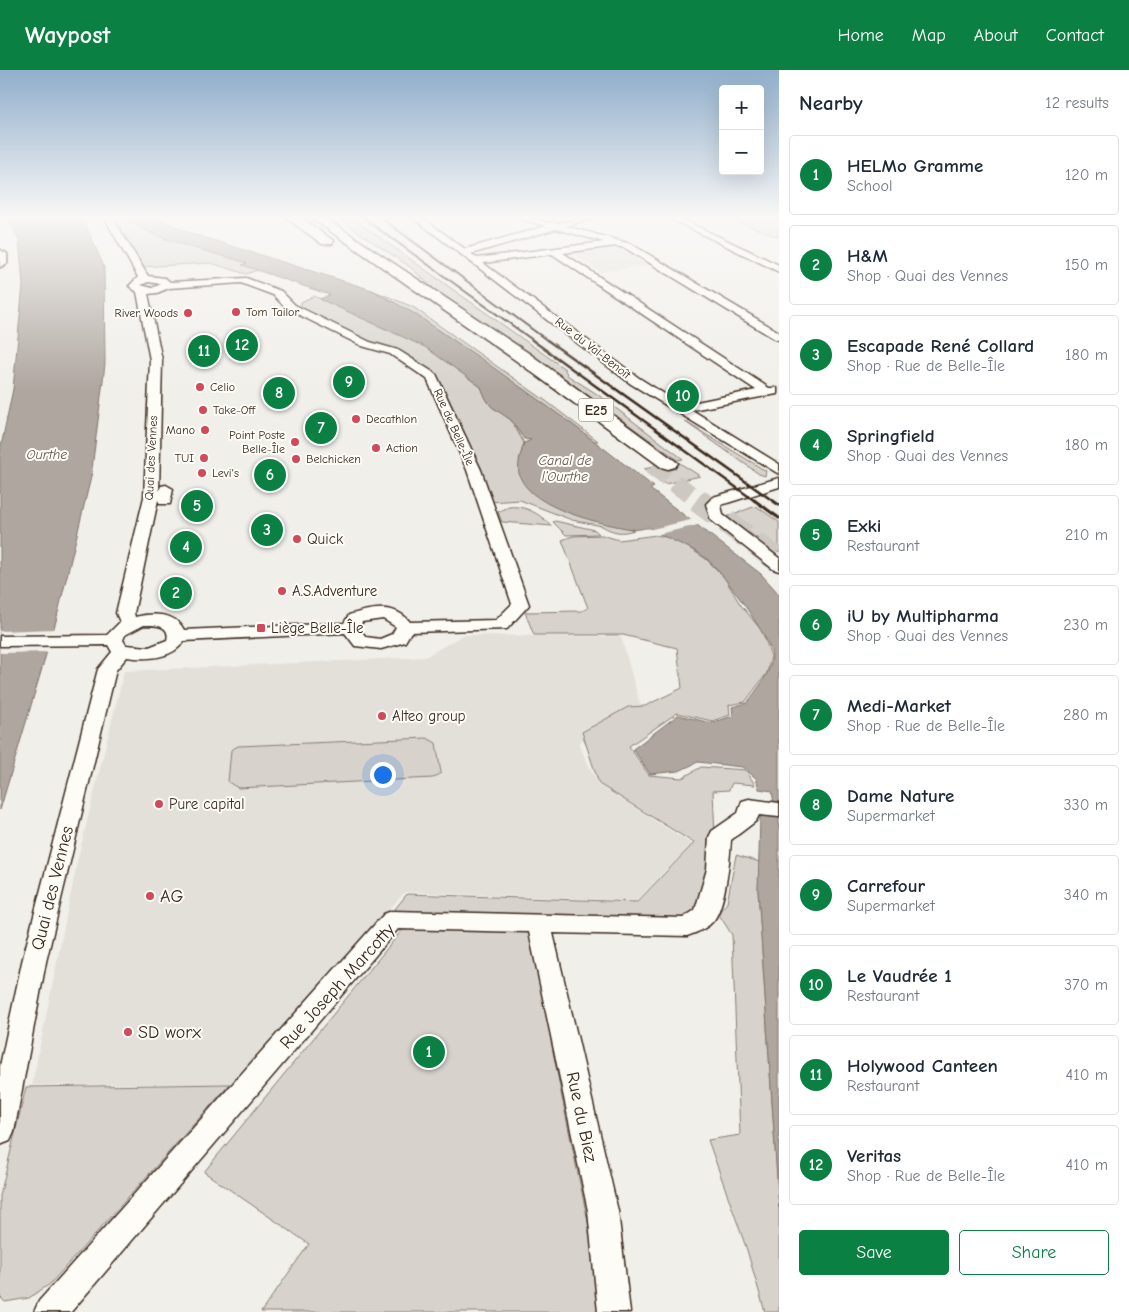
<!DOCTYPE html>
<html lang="en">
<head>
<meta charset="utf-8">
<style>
	:root { --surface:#fff; --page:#f2f2f3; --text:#1f2937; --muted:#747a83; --line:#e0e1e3; --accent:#0b8043 }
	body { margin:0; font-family:"Comic Neue",sans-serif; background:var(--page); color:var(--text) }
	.controls { position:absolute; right:15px; top:15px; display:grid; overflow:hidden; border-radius:5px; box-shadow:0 5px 20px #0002 }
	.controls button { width:45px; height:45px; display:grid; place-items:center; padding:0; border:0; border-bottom:1px solid var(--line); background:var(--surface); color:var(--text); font:25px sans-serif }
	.you { position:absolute; left:382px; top:704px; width:18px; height:18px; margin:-12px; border:4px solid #fff; border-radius:50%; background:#1a73e8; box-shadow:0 0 0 8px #1a73e833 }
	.badge { display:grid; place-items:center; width:32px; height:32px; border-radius:50%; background:var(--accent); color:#fff; font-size:16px; font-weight:700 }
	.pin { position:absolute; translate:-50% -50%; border:2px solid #fff; box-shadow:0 1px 5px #0006 }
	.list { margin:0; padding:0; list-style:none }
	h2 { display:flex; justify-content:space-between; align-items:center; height:65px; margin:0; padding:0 20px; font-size:21px }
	h2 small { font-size:16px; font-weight:400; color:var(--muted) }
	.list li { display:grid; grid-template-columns:32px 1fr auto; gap:15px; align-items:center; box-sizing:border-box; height:80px; margin:0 10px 10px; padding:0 10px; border:1px solid var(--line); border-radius:5px }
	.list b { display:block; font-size:19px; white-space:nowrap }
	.list p { margin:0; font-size:16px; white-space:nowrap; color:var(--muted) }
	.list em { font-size:16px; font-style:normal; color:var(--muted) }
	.actions { display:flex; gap:10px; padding:15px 20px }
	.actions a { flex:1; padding:11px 0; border:1px solid var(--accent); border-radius:5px; text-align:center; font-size:18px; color:var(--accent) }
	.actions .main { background:var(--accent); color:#fff }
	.map { position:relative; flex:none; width:779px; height:1242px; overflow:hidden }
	header { display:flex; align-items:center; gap:30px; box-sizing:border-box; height:70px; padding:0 25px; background:var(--accent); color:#fff }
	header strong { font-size:24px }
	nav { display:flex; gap:28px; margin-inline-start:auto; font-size:18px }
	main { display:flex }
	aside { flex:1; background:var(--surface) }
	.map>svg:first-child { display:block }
	.built { fill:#e3e0da }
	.green { fill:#d7d2cc; stroke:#897e75 }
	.water { fill:#aea69f; stroke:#80746b }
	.pier { fill:#f1efea }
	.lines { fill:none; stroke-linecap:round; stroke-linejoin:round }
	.highway-tunnel-far2 { stroke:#cdc8c1; stroke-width:15; stroke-dasharray:15 8; stroke-linecap:butt }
	.highway-tunnel-far1 { stroke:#cdc8c1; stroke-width:19; stroke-dasharray:19 9; stroke-linecap:butt }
	.highway-tunnel { stroke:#cdc8c1; stroke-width:24; stroke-dasharray:24 12; stroke-linecap:butt }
	.street-casing { stroke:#3b2a1e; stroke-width:3 }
	.secondary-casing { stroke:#3b2a1e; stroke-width:4 }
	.highway-casing { stroke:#3b2a1e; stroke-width:3 }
	.street { fill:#fdfcf7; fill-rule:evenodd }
	.secondary { fill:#fdfcf7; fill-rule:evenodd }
	.highway { fill:#fdfcf7; fill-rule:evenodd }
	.rail-far2 { stroke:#3b2a1e; stroke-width:2 }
	.rail-far1 { stroke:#3b2a1e; stroke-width:2.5 }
	.rail { stroke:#3b2a1e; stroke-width:3 }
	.poi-dot { fill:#d1495b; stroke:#fdfcf7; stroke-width:2 }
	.labels { text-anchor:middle; stroke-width:4; stroke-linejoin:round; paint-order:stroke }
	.far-poi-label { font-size:12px; fill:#3b2a1e; stroke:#fdfcf7; text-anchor:start }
	.far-street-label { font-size:12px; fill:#3b2a1e; stroke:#fdfcf7 }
	.shield { fill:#fdfcf7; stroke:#75695f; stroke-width:1 }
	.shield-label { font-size:14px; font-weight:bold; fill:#3b2a1e }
	.far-water-label { font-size:14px; font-style:italic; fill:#63554b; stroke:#fdfcf7 }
	.poi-label { font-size:15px; fill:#3b2a1e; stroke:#fdfcf7; text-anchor:start }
	.near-street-label { font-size:18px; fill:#3b2a1e; stroke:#fdfcf7 }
	.near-poi-label { font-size:18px; fill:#3b2a1e; stroke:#fdfcf7; text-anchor:start }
</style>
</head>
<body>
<header>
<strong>Waypost</strong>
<nav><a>Home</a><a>Map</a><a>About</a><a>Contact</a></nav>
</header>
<main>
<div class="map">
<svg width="779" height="1242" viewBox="0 0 779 1242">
	<rect width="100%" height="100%" fill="#f1efea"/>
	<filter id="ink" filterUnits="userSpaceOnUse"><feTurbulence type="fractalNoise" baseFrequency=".02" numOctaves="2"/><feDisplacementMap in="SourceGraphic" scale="10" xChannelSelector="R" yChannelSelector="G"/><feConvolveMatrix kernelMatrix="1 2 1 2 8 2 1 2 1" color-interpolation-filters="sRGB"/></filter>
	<g filter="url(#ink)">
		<!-- built -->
		<path class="built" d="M616 175 650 195 600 202 569 181Z
			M463 565 621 567 641 637 578 673 598 714 692 774 636 831 405 822 230 1014 32 1015 78 788 124 601 425 587Z"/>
		<!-- green -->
		<path class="green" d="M109 147C128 147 137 158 155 165 185 176 217 184 248 193L243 195 258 200 246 204 211 193 140 197Z
			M336 147H351L534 277 565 299 567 305 597 324 683 389 678 390 516 274 434 219 410 197Z
			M726 147H779V167Z
			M372 220 413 237 546 331 598 371H594L439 260Z
			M314 226 425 276 481 317 486 329 492 337 511 350 524 373 519 390 580 446 634 460C622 464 614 463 602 456L572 450 520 430 490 432 436 307 399 280 372 272 301 238V232Z
			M684 351 766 401 765 406 759 404Z
			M678 392 700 406 665 414 644 399Z
			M756 436 779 452V483L726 447Z
			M509 437C527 435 540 445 552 456L502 452 498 442Z
			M555 451 595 460 599 464 566 465 553 452Z
			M602 465 619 470 656 465 675 469 706 489 724 507 740 534 762 561 771 586 767 603 745 632 729 635 730 645 712 651 677 643 629 676 649 705 682 708 701 697 746 700 755 715 732 713 729 720 713 721 715 766 712 798 696 839 682 851 391 844 407 824 637 832 694 773 599 714 582 662 628 637 645 636 682 618 677 578 623 565H534L525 542 582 541 588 538 562 470 573 466Z
			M427 668 436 673 441 703 433 708 238 718 228 712 231 680 238 676Z
			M736 785 760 792 758 820 779 1138V1242H765L747 1180 708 1070 740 1065 732 865 718 843 727 833Z
			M403 859 531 862 561 1023 607 1242H261L309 1174 204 1102Z
			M230 1014 50 1214 29 1228 5 1232 0 1227V1126L26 1017Z"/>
		<!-- water -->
		<path class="water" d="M7 147H82L104 197 105 294 91 407 56 551 0 740V381L13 319 23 214 19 170Z
			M123 147H155L193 164 372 220 415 244 480 288 572 354 654 417 650 419 761 504 779 524V1138L758 820 760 746 776 747 772 721 759 719 756 708 742 697 698 692 679 701 650 704 633 679 678 645 711 653 733 646 732 637 747 633C757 619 770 605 772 587 774 572 720 499 707 489 690 475 668 471 650 458 644 457 638 461 632 459 601 454 533 439 520 407 516 396 521 384 524 373L531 370 524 369 511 350 492 337 486 329 481 317 425 277 320 229 330 225 242 195 247 193C206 180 158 172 123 147Z"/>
		<!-- pier -->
		<path class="pier" d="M694 449 702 454 655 465 648 460Z
			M56 559 50 582 0 583V561Z"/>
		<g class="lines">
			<!-- highway-tunnel-far2 -->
			<path class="highway-tunnel-far2" d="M304 147 306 148"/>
			<!-- highway-tunnel-far1 -->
			<path class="highway-tunnel-far1" d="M652 396 699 431"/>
			<!-- highway-tunnel -->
			<path class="highway-tunnel" d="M697 430 779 491"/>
			<!-- street casing -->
			<g class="street-casing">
				<path id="street" d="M104 147H112L148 206 165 208 170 212 246 208 281 221 295 235 370 272 398 280 436 304 481 400 529 535 507 559 411 562 405 572 381 579 355 576 345 563 184 571C173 589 146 590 127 587L116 600 46 892 14 1062 10 1071 0 1075V996L22 892 98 599 112 582 108 575 0 576V566L107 565 120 552 116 543 144 427 150 290 137 222 129 216 138 207ZM148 212 161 214 152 218 141 215ZM241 213 273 225 287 239 362 276 390 284 427 309 467 400 512 534 496 550 410 552C394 532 369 539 349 545L344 553 184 560C175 542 152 543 135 547L134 543 158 430 160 434H170L173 419 166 415 161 416 159 421 162 290 148 224 157 223 169 218ZM383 549 396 557 392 564 380 569 366 567 359 558 362 552ZM144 555C155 555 171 555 167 570L149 577 126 575 123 570 125 565Z
					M412 147H421L465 179 546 156 520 149 519 147C531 147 547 154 557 153 570 152 580 147 592 147L591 149 566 156 631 174 779 262V270L775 269 625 178 616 176 563 183 769 318H777V324L692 340 779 394V404L631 314ZM556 159 604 172 477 188 471 184ZM552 184 756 320 682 335 639 308 483 193Z
					M667 147H677L779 195V202Z
					M779 408V417L721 435 723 445 779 488V501L773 499 711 450 706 434 713 427Z
					M749 729 779 733V747L759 745 756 751 731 770C730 789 725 836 714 850 708 858 696 863 687 866L553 863 618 1141 630 1242H598L588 1141 529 862 398 859 71 1242H34L39 1231 384 844 392 841 683 848 695 840 707 799 709 767 712 761 738 743 742 731Z"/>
			</g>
			<!-- secondary casing -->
			<g class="secondary-casing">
				<path id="secondary" d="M0 180 7 184V193L0 197Z"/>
			</g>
			<!-- highway casing -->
			<g class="highway-casing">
				<path id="highway" d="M285 147H300L334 171 332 174H322Z
					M310 147H324L530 284 678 393 675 397 668 399 661 397 518 292Z"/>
			</g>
			<!-- street -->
			<use href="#street" class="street"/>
			<!-- secondary -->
			<use href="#secondary" class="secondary"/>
			<!-- highway -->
			<use href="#highway" class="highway"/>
			<!-- rail-far2 -->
			<path class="rail-far2" d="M362 147 534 271
				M380 147 548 271"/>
			<!-- rail-far1 -->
			<path class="rail-far1" d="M532 270 755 431
				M547 270 773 431"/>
			<!-- rail -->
			<path class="rail" d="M754 430 779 448
				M772 430 779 435"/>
		</g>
	</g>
	<!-- sky -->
	<linearGradient id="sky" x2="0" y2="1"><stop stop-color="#91aecb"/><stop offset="0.46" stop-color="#f9f8f6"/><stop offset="1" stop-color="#f9f8f6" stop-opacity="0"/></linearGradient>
	<rect width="779" height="320" fill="url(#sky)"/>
	<!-- markers -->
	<g class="poi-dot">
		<circle cx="236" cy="242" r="5"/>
		<circle cx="188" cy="243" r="5"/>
		<circle cx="200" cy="317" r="5"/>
		<circle cx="203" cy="340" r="5"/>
		<circle cx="356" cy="349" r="5"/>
		<circle cx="205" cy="360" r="5"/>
		<circle cx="295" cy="372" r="5"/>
		<circle cx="376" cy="378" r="5"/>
		<circle cx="204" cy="388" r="5"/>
		<circle cx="296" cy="389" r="5"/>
		<circle cx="202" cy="403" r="5"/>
		<circle cx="297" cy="469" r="5"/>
		<circle cx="282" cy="521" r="5"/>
		<rect x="256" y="553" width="10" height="10" rx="2.5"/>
		<circle cx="382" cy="646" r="5"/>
		<circle cx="159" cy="734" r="5"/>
		<circle cx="150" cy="826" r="5"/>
		<circle cx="128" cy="962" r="5"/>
	</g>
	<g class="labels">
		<!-- far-poi labels -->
		<g class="far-poi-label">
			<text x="246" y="246">Tom Tailor</text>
			<text x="178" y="247" text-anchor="end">River Woods</text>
			<text x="210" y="321">Celio</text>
			<text x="213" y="344">Take-Off</text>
			<text x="366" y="353">Decathlon</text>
			<text x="195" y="364" text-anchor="end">Mano</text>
			<text x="285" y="369" text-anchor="end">Point Poste<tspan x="285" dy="14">Belle-Île</tspan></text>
			<text x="386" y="382">Action</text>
			<text x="194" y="392" text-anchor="end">TUI</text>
			<text x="306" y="393">Belchicken</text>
			<text x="212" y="407">Levi's</text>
		</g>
		<!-- far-street labels -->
		<g class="far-street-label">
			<text transform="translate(593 278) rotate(38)" y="4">Rue du Val-Benoît</text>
			<text transform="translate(454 357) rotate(66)" y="4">Rue de Belle-Île</text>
			<text transform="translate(151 388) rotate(-87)" y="4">Quai des Vennes</text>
		</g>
		<!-- shield labels -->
		<rect class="shield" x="578.5" y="328.5" width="35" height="23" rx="4"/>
		<g class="shield-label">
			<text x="596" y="345">E25</text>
		</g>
		<!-- far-water labels -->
		<g class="far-water-label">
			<text x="47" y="389">Ourthe</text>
			<text x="565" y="395">Canal de<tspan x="565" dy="16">l'Ourthe</tspan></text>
		</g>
		<!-- poi labels -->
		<g class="poi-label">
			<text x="307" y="474">Quick</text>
			<text x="292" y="526">A.S.Adventure</text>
			<text x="271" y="563">Liège Belle-Île</text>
			<text x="392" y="651">Alteo group</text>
			<text x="169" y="739">Pure capital</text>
		</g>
		<!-- near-street labels -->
		<g class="near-street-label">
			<text transform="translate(52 818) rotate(-76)" y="6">Quai des Vennes</text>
			<text transform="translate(337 916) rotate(-48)" y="6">Rue Joseph Marcotty</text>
			<text transform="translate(582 1047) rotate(78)" y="6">Rue du Biez</text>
		</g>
		<!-- near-poi labels -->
		<g class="near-poi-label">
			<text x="160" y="832">AG</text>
			<text x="138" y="968">SD worx</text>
		</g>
	</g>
</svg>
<div class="controls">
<button>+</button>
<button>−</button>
</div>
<div class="you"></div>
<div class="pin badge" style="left:429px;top:982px">1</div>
<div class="pin badge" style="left:176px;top:523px">2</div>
<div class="pin badge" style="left:267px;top:460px">3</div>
<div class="pin badge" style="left:186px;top:477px">4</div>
<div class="pin badge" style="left:197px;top:436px">5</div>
<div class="pin badge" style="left:270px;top:405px">6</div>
<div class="pin badge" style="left:321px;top:358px">7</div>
<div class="pin badge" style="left:279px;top:323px">8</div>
<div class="pin badge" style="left:349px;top:312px">9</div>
<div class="pin badge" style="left:683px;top:326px">10</div>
<div class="pin badge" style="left:204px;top:281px">11</div>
<div class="pin badge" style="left:242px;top:275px">12</div>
</div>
<aside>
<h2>Nearby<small>12 results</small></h2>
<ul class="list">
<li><span class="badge">1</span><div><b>HELMo Gramme</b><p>School</p></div><em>120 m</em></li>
<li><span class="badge">2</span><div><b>H&amp;M</b><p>Shop · Quai des Vennes</p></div><em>150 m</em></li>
<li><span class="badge">3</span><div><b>Escapade René Collard</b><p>Shop · Rue de Belle-Île</p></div><em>180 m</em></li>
<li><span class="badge">4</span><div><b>Springfield</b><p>Shop · Quai des Vennes</p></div><em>180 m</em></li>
<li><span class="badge">5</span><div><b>Exki</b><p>Restaurant</p></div><em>210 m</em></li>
<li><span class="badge">6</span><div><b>iU by Multipharma</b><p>Shop · Quai des Vennes</p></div><em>230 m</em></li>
<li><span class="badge">7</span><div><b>Medi-Market</b><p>Shop · Rue de Belle-Île</p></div><em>280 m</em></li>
<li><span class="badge">8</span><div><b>Dame Nature</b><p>Supermarket</p></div><em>330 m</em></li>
<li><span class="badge">9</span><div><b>Carrefour</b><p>Supermarket</p></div><em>340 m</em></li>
<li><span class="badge">10</span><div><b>Le Vaudrée 1</b><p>Restaurant</p></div><em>370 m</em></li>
<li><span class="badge">11</span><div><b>Holywood Canteen</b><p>Restaurant</p></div><em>410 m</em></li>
<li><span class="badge">12</span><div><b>Veritas</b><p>Shop · Rue de Belle-Île</p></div><em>410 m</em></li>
</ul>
<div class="actions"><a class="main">Save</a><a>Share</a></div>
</aside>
</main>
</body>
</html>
